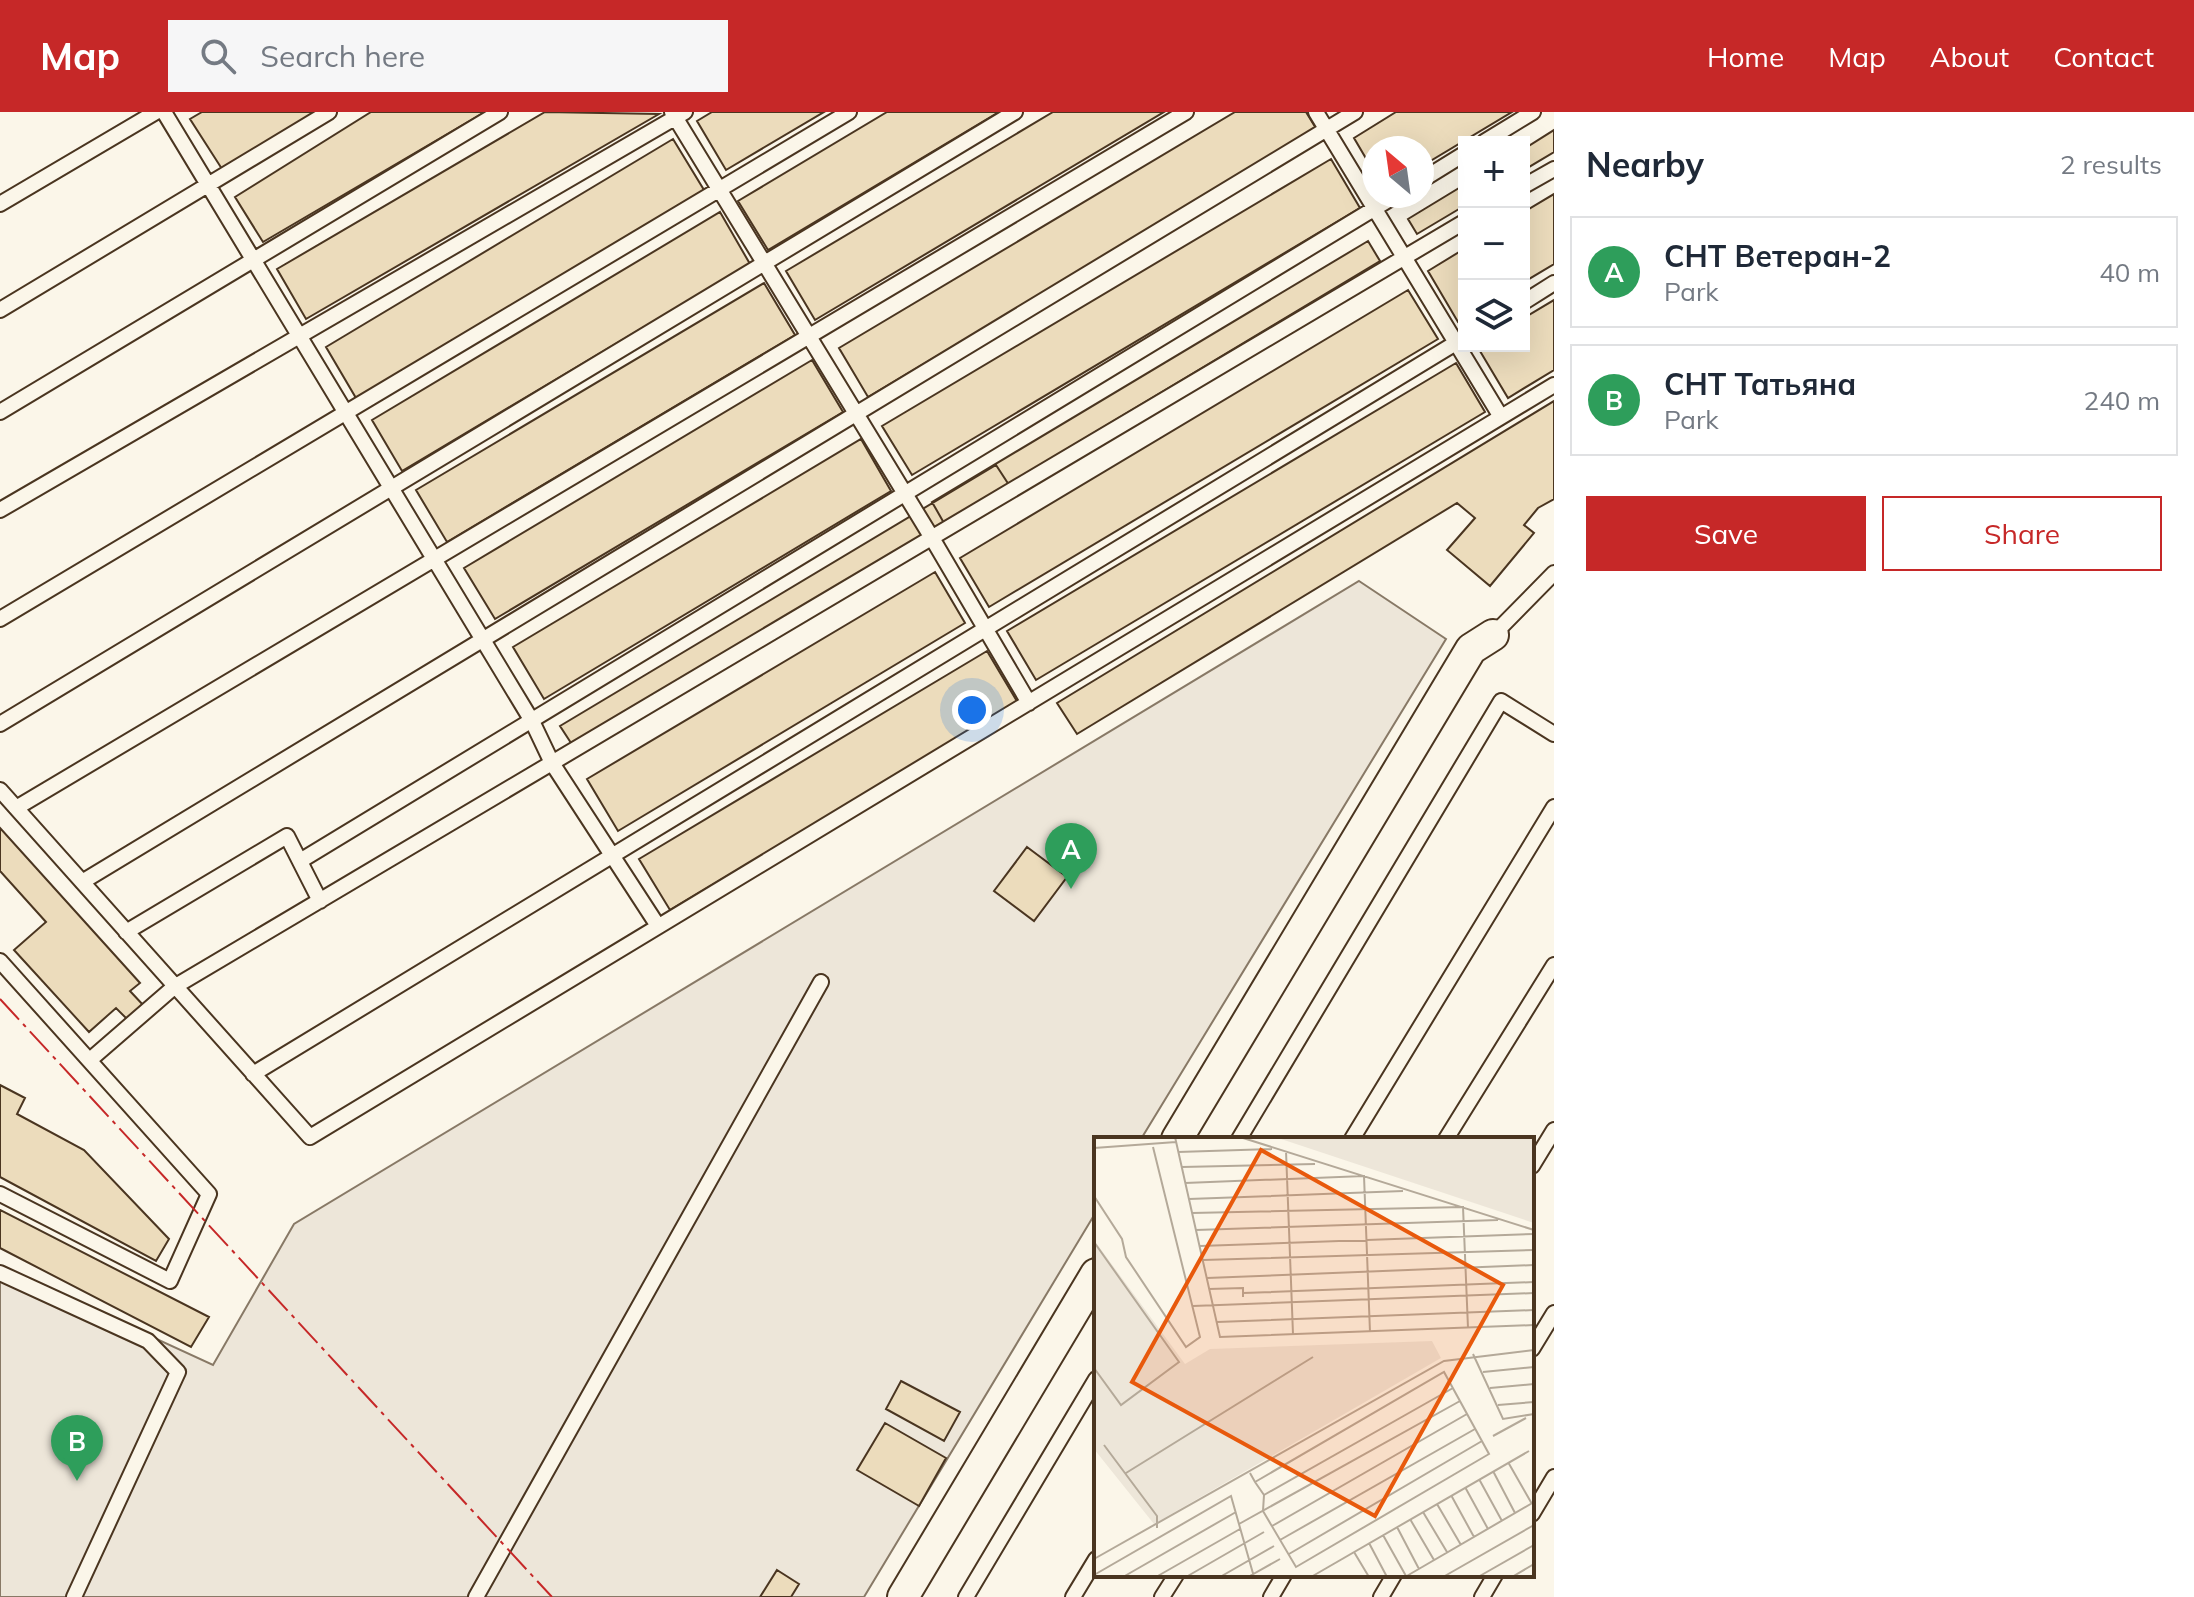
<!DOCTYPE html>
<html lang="en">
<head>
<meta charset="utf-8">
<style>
	:root { --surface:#fff; --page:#f6f6f7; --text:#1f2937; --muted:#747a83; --line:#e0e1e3; --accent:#c62828 }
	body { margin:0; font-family:Mulish,sans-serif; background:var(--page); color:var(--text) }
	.controls { position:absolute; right:24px; top:24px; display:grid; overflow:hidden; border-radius:0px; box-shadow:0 8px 32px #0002 }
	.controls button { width:72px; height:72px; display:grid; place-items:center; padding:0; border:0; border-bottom:2px solid var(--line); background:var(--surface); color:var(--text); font:40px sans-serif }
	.compass { position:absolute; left:1362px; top:24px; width:72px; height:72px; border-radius:50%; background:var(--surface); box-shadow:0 8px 32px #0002; rotate:331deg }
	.you { position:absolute; left:972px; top:598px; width:28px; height:28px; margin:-20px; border:6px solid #fff; border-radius:50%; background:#1a73e8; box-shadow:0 0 0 12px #1a73e833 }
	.badge { display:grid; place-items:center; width:52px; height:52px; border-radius:50%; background:var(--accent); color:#fff; font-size:26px; font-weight:700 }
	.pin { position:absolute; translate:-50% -66px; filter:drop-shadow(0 2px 4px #0008) }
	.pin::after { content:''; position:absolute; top:42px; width:28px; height:24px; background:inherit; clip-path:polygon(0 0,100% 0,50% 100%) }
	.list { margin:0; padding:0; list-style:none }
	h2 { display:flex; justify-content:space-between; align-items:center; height:104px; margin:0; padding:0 32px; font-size:34px }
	h2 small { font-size:26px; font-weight:400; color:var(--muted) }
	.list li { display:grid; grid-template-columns:52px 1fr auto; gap:24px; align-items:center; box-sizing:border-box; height:112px; margin:0 16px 16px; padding:0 16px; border:2px solid var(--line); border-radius:0px }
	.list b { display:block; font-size:30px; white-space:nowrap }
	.list p { margin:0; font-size:26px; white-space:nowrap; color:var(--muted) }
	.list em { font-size:26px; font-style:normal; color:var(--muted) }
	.actions { display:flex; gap:16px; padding:24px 32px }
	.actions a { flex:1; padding:18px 0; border:2px solid var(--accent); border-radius:0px; text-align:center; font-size:28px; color:var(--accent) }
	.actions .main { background:var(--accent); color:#fff }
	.icon { flex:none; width:44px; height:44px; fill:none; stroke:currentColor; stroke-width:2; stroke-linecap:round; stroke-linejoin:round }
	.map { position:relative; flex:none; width:1554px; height:1485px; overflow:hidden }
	header { display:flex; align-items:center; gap:48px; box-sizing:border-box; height:112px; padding:0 40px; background:var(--accent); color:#fff }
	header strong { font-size:38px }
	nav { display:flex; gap:44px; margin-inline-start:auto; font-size:28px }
	.search { width:560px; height:72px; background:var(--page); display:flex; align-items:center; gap:20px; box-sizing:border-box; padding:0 28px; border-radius:0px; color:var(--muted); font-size:30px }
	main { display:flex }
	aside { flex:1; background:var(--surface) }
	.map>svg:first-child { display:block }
	.green { fill:#ede6d9; stroke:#887966; stroke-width:2 }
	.building { fill:#ecdcbc; stroke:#4a3520; stroke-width:2 }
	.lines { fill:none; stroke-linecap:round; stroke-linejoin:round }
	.lane-casing { stroke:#4a3520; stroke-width:18 }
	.street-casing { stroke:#4a3520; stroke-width:34 }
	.lane { stroke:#fbf6e9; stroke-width:14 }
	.street { stroke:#fbf6e9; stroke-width:30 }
	.power { stroke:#c62828; stroke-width:2; stroke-dasharray:28 6 4 6; stroke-linecap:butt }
	.inset-road { fill:none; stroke:#b4a999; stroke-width:2 }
	.view { fill:#e8590c; fill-opacity:0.15; stroke:#e8590c; stroke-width:4 }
	.inset-edge { fill:none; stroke:#4a3520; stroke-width:4 }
</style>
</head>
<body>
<header>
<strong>Map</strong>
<div class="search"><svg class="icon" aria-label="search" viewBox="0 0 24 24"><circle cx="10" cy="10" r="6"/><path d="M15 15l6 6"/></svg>Search here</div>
<nav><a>Home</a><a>Map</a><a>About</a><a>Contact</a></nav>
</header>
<main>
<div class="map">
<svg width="1554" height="1485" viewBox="0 0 1554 1485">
	<rect width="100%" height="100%" fill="#fbf6e9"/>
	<!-- green -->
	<path class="green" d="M1359 469 1446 527 1141 1027H1096V1100L864 1485H0V1155L213 1253 294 1112Z"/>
	<!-- building -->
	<path class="building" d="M202 0H315L222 57 190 7Z
		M371 0H485L263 130 235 85Z
		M545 0 659 2 306 207 277 157Z
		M712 0H824L726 58 697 9Z
		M887 0H999L768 138 738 89Z
		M1053 0H1164L815 208 786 159Z
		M1235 0H1306L1317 18 868 285 839 236Z
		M1396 0H1512L1422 54V36H1374V60L1354 26Z
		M1554 18V40L1524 58V37Z
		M673 27 704 78 356 286 326 235Z
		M1331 47 1360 96 912 363 882 314Z
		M1464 73V94L1417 122 1408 107Z
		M1554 82V152L1524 170V100Z
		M720 100 750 152 402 359 372 308Z
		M1368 129 1380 149 944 411 932 390Z
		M1464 137V207L1458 210 1428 159Z
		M764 171 795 223 447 430 416 378Z
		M1408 178 1438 227 989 495 960 446Z
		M1554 188V258L1508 286 1477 234H1524V206Z
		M812 248 843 300 495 507 464 456Z
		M1456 251 1485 300 1036 568 1007 519Z
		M1554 289V387L1538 396 1524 413 1534 421 1490 474 1447 438 1475 406 1457 391 1077 622 1057 591Z
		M861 327 891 379 544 587 513 535Z
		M996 353 1009 373 573 634 560 614Z
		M935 460 965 511 618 719 587 667Z
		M987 539 1018 591 670 798 639 747Z
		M0 716 140 871 130 879 144 894 128 908 116 896 89 920 14 838 46 810 0 759Z
		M1027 735 1067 765 1034 809 994 779Z
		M0 973 25 986 17 1002 84 1038 169 1127 156 1149 0 1065Z
		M0 1098 209 1205 191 1235 0 1136Z
		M901 1269 960 1300 944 1329 886 1297Z
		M885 1311 946 1346 919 1394 857 1358Z
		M777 1458 799 1472 791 1485H760Z"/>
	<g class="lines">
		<!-- lane casing -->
		<g class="lane-casing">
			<path id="lane" d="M164 0 532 609 552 651 658 814
				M672 0 932 426 1029 591
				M1316 0 1501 305
				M1484 30 1533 0
				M1422 68 1464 42
				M1524 74 1554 57
				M0 92 156 0
				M1524 190 1554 171
				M0 198 329 0
				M0 300 500 0
				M0 398 685 0
				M0 507 849 0
				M1493 523 1554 461
				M0 612 1015 0
				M0 678 310 1025 1554 273
				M16 696 1186 0
				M300 749 1395 84
				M82 770 1355 0
				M126 820 287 724 320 789
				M0 849 209 1082 170 1169 0 1082
				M91 947 174 875 1464 110
				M253 962 1464 226
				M1239 1027 1501 589 1554 622
				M1352 1027 1554 695
				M1446 1027 1554 853
				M1532 1054 1554 1018
				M0 1161 148 1229 178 1260 74 1485
				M1532 1237 1554 1201
				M1532 1402 1554 1365
				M476 1485 821 870
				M966 1485 1096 1267
				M1073 1485 1096 1447
				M1162 1485 1176 1463
				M1271 1485 1284 1463
				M1381 1485 1394 1463
				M1482 1485 1495 1463"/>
		</g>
		<!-- street casing -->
		<g class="street-casing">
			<path id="street" d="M1177 1027 1471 537 1493 523
				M903 1485 1096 1162"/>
		</g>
		<!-- lane -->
		<use href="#lane" class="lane"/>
		<!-- street -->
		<use href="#street" class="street"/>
		<!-- power -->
		<path class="power" d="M0 887 552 1485"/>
	</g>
	<!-- overview -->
	<g transform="translate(1094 1025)">
		<rect width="440" height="440" fill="#fbf6e9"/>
		<path d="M181 0H440V86ZM0 103 91 227 116 212 338 204 347 221 60 387 0 312Z" fill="#ede6d9"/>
		<path class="inset-road" d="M81 0 126 200 440 188M146 0 440 93M0 11 82 5M192 14 199 197M84 15 178 12M88 30 221 27M91 46 270 39 276 195M0 59 28 102 32 120 92 210 106 200 59 10M95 62 309 54M98 76 369 70 374 191M102 93 404 83M0 105 85 225 27 268 0 231M106 109 440 97M109 123 440 113M113 141 440 128M115 152 149 151V160M149 156 440 145M99 169 440 156M123 185 440 173M379 217 409 282 440 277M389 235 440 230M396 251 440 247M404 268 440 265M399 299 432 281M10 308 63 379V391M414 325 438 367M399 334 421 376M32 336 219 220M156 336 161 345 170 358 169 374 202 430 395 317 350 235 161 345M385 342 408 384M371 350 394 392M170 358 359 251M357 358 380 400M343 367 367 408M329 375 353 415M316 382 340 423M145 387 366 264M178 389 373 277M303 390 325 432M289 398 312 439M186 403 381 292M275 406 293 440M260 415 275 440M195 417 388 304M0 422 350 224 440 213M0 438 137 359 160 440M29 440 142 375M62 440 146 392M92 440 170 395M126 440 180 409M154 440 186 422M217 440 435 314M311 440 440 365M349 440 440 388M384 440 440 408M418 440 440 427"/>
		<path class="view" d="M167 13 409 148 281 379 38 245Z"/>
		<rect width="440" height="440" class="inset-edge"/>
	</g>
</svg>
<div class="controls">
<button>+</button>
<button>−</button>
<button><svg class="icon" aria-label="layers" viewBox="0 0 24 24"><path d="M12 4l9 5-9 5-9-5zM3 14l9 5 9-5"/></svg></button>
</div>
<svg class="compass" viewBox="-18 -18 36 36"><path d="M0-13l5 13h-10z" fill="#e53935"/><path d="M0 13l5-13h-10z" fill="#747a83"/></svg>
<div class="you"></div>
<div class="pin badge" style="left:1071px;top:777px;background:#2e9e5b">A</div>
<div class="pin badge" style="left:77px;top:1369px;background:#2e9e5b">B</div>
</div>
<aside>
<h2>Nearby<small>2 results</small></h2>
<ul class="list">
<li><span class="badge" style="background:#2e9e5b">A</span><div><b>СНТ Ветеран-2</b><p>Park</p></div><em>40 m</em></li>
<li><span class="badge" style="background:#2e9e5b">B</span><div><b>СНТ Татьяна</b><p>Park</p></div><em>240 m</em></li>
</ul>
<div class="actions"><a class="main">Save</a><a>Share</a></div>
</aside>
</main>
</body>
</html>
